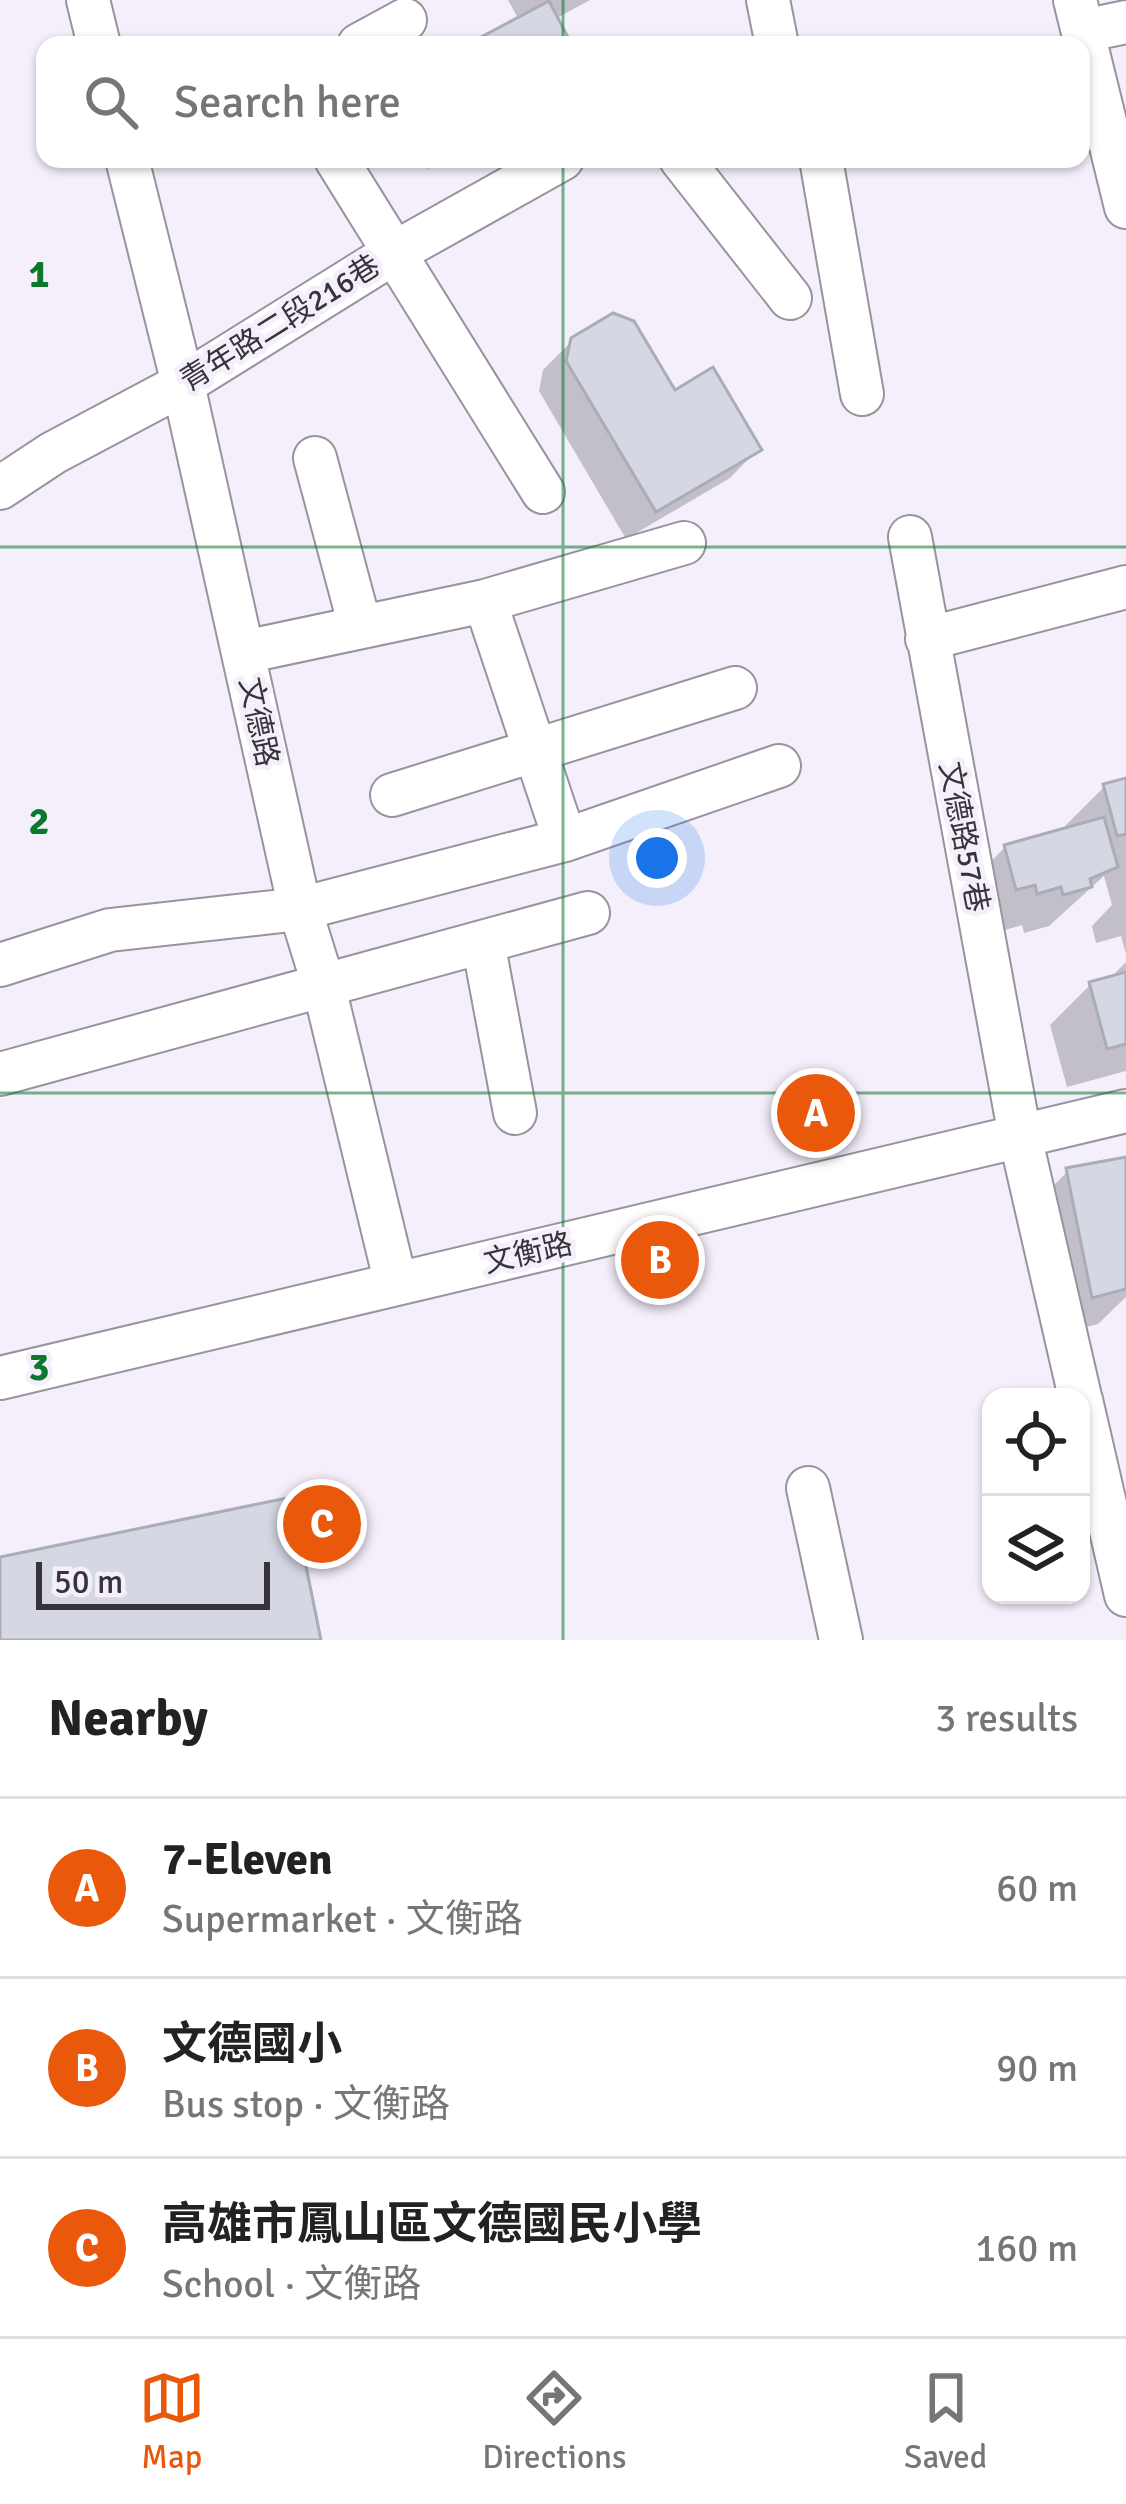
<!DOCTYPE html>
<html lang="en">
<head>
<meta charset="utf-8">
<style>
	:root { --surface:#fff; --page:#f2f2f2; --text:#222; --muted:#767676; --line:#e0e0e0; --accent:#ea580c }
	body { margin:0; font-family:Signika,"Noto Sans TC",sans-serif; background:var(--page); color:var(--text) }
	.controls { position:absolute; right:36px; bottom:36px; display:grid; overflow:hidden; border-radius:24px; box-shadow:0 3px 9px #0004 }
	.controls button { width:108px; height:108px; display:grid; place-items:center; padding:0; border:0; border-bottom:3px solid var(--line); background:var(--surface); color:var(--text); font:60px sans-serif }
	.scale { position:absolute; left:36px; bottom:30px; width:234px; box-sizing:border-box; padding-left:12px; border:6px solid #363438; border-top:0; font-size:33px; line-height:42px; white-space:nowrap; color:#363438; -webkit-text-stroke:9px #f4effa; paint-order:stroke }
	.you { position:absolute; left:657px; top:858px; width:42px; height:42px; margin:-30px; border:9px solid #fff; border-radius:50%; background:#1a73e8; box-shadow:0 0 0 18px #1a73e833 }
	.badge { display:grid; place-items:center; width:78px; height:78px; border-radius:50%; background:var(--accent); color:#fff; font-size:39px; font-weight:700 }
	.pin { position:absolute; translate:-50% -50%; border:6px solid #fff; box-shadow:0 3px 12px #0006 }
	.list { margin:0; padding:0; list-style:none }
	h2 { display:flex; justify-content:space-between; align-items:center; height:156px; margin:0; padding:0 48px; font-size:51px }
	h2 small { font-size:39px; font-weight:400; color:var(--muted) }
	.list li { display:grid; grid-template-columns:78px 1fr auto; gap:36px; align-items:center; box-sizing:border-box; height:180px; padding:0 48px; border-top:3px solid var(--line) }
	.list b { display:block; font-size:45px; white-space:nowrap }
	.list p { margin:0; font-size:39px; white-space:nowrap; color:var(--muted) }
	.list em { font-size:39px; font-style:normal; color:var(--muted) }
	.icon { flex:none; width:66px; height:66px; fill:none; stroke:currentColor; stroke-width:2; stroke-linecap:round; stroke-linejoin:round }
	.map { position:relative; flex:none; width:1126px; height:1640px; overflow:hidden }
	.search { position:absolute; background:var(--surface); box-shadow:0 3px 9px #0004; left:36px; right:36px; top:36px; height:132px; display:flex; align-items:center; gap:30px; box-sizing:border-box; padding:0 42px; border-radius:24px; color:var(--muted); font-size:45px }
	.sheet { height:696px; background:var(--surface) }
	nav { display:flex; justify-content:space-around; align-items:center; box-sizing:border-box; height:168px; border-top:3px solid var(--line); background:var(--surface); font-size:33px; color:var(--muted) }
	nav a { display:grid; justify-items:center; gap:6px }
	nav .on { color:var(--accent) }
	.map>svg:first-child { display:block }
	.shadow { fill:#0003 }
	.building { fill:#d5d8e3; stroke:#aaadb8; stroke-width:3 }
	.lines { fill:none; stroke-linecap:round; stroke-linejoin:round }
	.minor-casing { stroke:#98939e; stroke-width:46 }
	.minor { stroke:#fff; stroke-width:42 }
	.grid { fill:none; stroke:#0a792e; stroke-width:3; stroke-opacity:0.55 }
	.labels { text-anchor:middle; stroke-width:10; stroke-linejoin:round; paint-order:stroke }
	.street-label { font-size:30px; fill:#363438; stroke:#f4effa }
	.grid-label { font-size:39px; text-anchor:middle; font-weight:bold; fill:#0a792e; stroke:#f4effa; stroke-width:10; stroke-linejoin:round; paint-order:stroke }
</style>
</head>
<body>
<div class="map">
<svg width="1126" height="1640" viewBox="0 0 1126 1640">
	<rect width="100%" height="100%" fill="#f4effa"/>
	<!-- shadow -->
	<path class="shadow" d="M508 0H590L555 19 569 45H472L519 20Z
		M423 159H447L428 169Z
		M573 340 758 449 730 478 626 539 539 391 543 370Z
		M1126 781V954L1121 936 1096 943 1092 926 1112 905 1104 876 1049 926 1024 933 1022 925 998 932 966 887 1005 847 1066 831 1065 826 1104 787Z
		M1126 962V1071L1067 1087 1050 1025 1090 985 1116 978 1115 973Z
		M1126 1160V1297L1098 1324 1053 1336 1028 1211 1068 1171Z"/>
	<!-- building -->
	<path class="building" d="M549 1 572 45H466Z
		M613 313 634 321 675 390 713 367 762 450 656 512 566 361 571 338Z
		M1126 778V834L1117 836 1103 784Z
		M1104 817 1118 867 1090 879 1092 887 1063 895 1061 887 1037 894 1035 885 1016 890 1004 845Z
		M1126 972V1044L1107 1049 1089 982Z
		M1126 1157V1289L1092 1298 1066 1168Z
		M292 1497 321 1640H0V1557Z"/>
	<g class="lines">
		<!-- minor casing -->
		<g class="minor-casing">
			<path id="minor" d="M88 0 99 45
				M768 0 777 45
				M1075 0 1126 207
				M1083 31 1126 22
				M359 45 405 20
				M127 159 183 384 300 909 323 983 396 1284
				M336 159 543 492
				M681 159 790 298
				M821 159 862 394
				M315 458 360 626
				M0 488 53 453 183 384 392 254 562 159
				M910 537 1020 1136 1080 1397
				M485 601 565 840
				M927 639 1126 587
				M244 652 485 601 684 543
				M392 795 735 688
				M483 942 515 1113
				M0 965 110 930 300 909 565 840 779 766
				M0 1074 588 913
				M0 1378 1126 1111
				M1081 1400 1126 1595
				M808 1488 841 1640"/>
		</g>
		<!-- minor -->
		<use href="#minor" class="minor"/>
	</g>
	<!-- grid -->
	<path class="grid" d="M563 0V45M563 159V1640M0 547H1126M0 1093H1126"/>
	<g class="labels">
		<!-- street labels -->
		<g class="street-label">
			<text transform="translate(280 323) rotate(-32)" y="10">青年路二段216巷</text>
			<text transform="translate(259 722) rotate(78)" y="10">文德路</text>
			<text transform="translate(964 837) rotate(79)" y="10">文德路57巷</text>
			<text transform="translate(528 1253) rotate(-13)" y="10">文衡路</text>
		</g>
	</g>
	<g class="grid-label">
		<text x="39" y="287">1</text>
		<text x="39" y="834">2</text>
		<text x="39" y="1380">3</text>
	</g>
</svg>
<div class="controls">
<button><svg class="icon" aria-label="locate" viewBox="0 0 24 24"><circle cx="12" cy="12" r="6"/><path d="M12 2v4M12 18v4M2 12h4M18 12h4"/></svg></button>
<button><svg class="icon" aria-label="layers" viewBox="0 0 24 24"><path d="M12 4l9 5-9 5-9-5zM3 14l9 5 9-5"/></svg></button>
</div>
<div class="scale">50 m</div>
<div class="you"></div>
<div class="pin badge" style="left:816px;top:1113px">A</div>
<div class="pin badge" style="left:660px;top:1260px">B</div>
<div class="pin badge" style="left:322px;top:1524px">C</div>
<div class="search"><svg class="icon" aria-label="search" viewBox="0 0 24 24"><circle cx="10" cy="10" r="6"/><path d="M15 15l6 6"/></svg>Search here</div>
</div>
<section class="sheet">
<h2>Nearby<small>3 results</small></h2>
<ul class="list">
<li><span class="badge">A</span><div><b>7-Eleven</b><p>Supermarket · 文衡路</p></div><em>60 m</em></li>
<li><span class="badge">B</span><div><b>文德國小</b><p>Bus stop · 文衡路</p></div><em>90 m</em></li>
<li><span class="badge">C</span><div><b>高雄市鳳山區文德國民小學</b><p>School · 文衡路</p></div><em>160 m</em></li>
</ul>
</section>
<nav>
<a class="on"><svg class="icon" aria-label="map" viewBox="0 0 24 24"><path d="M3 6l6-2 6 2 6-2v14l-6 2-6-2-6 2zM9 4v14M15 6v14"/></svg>Map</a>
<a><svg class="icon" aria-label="directions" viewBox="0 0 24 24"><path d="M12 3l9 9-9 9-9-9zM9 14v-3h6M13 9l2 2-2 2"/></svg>Directions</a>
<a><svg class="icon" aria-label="saved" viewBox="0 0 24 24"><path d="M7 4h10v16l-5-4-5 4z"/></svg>Saved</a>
</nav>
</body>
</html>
